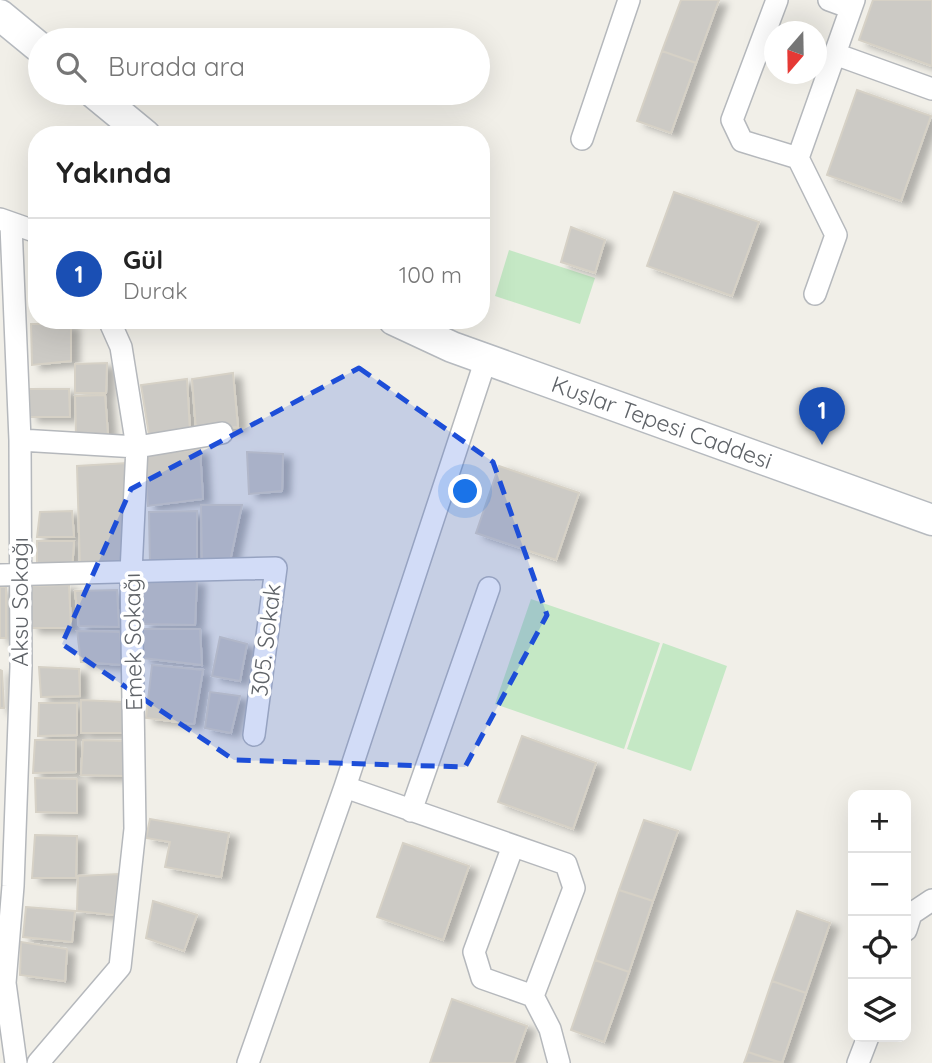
<!DOCTYPE html>
<html lang="tr">
<head>
<meta charset="utf-8">
<style>
	:root { --surface:#fff; --page:#f2f2f2; --text:#222; --muted:#767676; --line:#e0e0e0; --accent:#ea580c }
	body { margin:0; font-family:Quicksand,sans-serif; background:var(--page); color:var(--text) }
	.controls { position:absolute; right:21px; bottom:21px; display:grid; overflow:hidden; border-radius:14px; box-shadow:0 7px 28px #0002 }
	.controls button { width:63px; height:63px; display:grid; place-items:center; padding:0; border:0; border-bottom:2px solid var(--line); background:var(--surface); color:var(--text); font:35px sans-serif }
	.compass { position:absolute; left:764px; top:21px; width:63px; height:63px; border-radius:50%; background:var(--surface); box-shadow:0 7px 28px #0002; rotate:200deg }
	.you { position:absolute; left:466px; top:492px; width:24px; height:24px; margin:-18px; border:5px solid #fff; border-radius:50%; background:#1a73e8; box-shadow:0 0 0 10px #1a73e833 }
	.badge { display:grid; place-items:center; width:46px; height:46px; border-radius:50%; background:var(--accent); color:#fff; font-size:23px; font-weight:700 }
	.pin { position:absolute; translate:-50% -58px; filter:drop-shadow(0 2px 4px #0008) }
	.pin::after { content:''; position:absolute; top:37px; width:24px; height:21px; background:inherit; clip-path:polygon(0 0,100% 0,50% 100%) }
	.list { margin:0; padding:0; list-style:none }
	h2 { display:flex; justify-content:space-between; align-items:center; height:91px; margin:0; padding:0 28px; font-size:30px }
	h2 small { font-size:23px; font-weight:400; color:var(--muted) }
	.list li { display:grid; grid-template-columns:46px 1fr auto; gap:21px; align-items:center; box-sizing:border-box; height:112px; padding:0 28px; border-top:2px solid var(--line) }
	.list b { display:block; font-size:26px; white-space:nowrap }
	.list p { margin:0; font-size:23px; white-space:nowrap; color:var(--muted) }
	.list em { font-size:23px; font-style:normal; color:var(--muted) }
	.icon { flex:none; width:38px; height:38px; fill:none; stroke:currentColor; stroke-width:2; stroke-linecap:round; stroke-linejoin:round }
	.map { position:relative; flex:none; width:932px; height:1063px; overflow:hidden }
	.search { position:absolute; background:var(--surface); box-shadow:0 7px 28px #0002; left:28px; top:28px; width:462px; height:77px; display:flex; align-items:center; gap:18px; box-sizing:border-box; padding:0 24px; border-radius:38px; color:var(--muted); font-size:26px }
	.panel { position:absolute; background:var(--surface); box-shadow:0 7px 28px #0002; left:28px; top:126px; width:462px; height:203px; border-radius:28px }
	.map>svg:first-child { display:block }
	.green { fill:#c5e8c5 }
	.building { fill:#cccac5; stroke:#d6d1c6; stroke-width:2; filter:url(#shadow) }
	.lines { fill:none; stroke-linecap:round; stroke-linejoin:round }
	.street-casing { stroke:#b5b8bc; stroke-width:24 }
	.secondary-casing { stroke:#b6babf; stroke-width:33 }
	.street { stroke:#fff; stroke-width:21 }
	.secondary { stroke:#fff; stroke-width:30 }
	.marked { fill:#1d4ed8; fill-opacity:0.2; stroke:#1d4ed8; stroke-width:5; stroke-dasharray:14 9; stroke-linejoin:round }
	.labels { text-anchor:middle; stroke-width:7; stroke-linejoin:round; paint-order:stroke }
	.street-label { font-size:23px; fill:#5f6368; stroke:#fff }
</style>
</head>
<body>
<div class="map">
<svg width="932" height="1063" viewBox="0 0 932 1063">
	<defs>
		<filter id="shadow"><feDropShadow dx="8" dy="4.5" stdDeviation="3.5" flood-color="#0004"/></filter>
	</defs>
	<rect width="100%" height="100%" fill="#f1efe8"/>
	<!-- green -->
	<path class="green" d="M509 250 595 278 580 324 495 296Z
		M531 599 660 643 624 749 495 704Z
		M663 643 727 666 691 771 627 749Z"/>
	<!-- building -->
	<path class="building" d="M681 0H719L696 63 662 51Z
		M873 0H932V66L859 40Z
		M662 51 696 63 671 133 637 121Z
		M857 90 931 116 901 201 827 175Z
		M674 192 759 222 732 296 647 266Z
		M571 227 605 240 595 273 561 262Z
		M31 324H71V361L32 365Z
		M107 363 106 393H75V364Z
		M233 373 238 427 196 430 192 379Z
		M187 379 190 431 149 435 141 385Z
		M29 389H69L70 417H30Z
		M105 395 108 435 76 437 75 396Z
		M200 449 203 499 148 506 144 455Z
		M247 452 283 454 282 491 249 494Z
		M127 463 126 567H80L77 466Z
		M499 466 579 493 556 560 476 533Z
		M201 505H242L230 561 202 564Z
		M72 511 74 537H37L40 512Z
		M197 511V563L150 565 149 512Z
		M37 541H74L72 571 37 573Z
		M197 580 195 625 144 624 142 581Z
		M69 585 71 628H31L29 586Z
		M0 587H6V638H0Z
		M117 590 119 627 79 626 75 591Z
		M142 629H200L202 665 143 658Z
		M77 631 120 632 123 665 81 662Z
		M220 637 247 644 240 681 212 676Z
		M152 665 203 670 194 724 146 718Z
		M39 667 79 669 80 696 41 697Z
		M0 670 2 671 4 708H0Z
		M210 692 240 696 231 733 205 728Z
		M81 700 124 702V733H81Z
		M39 703H77V735L38 736Z
		M522 736 596 763 573 829 498 802Z
		M35 740H76V772L33 773Z
		M83 740 124 741V776L81 775Z
		M35 778 77 779V813L36 812Z
		M150 819 229 833 221 877 165 867 170 842 146 838Z
		M644 820 678 831 653 901 619 890Z
		M35 835 77 836 76 878H32Z
		M403 843 469 866 443 940 377 917Z
		M119 874 114 915 77 911 78 876Z
		M619 890 653 901 629 972 595 960Z
		M153 901 197 915 184 951 146 938Z
		M26 907 75 911 72 942 23 937Z
		M797 911 830 923 806 993 772 981Z
		M21 942 67 949 65 981 20 975Z
		M595 960 629 972 604 1042 571 1030Z
		M772 981 806 993 782 1063 748 1052Z
		M452 999 527 1026 514 1063H430Z
		M748 1052 780 1063H744Z"/>
	<g class="lines">
		<!-- street casing -->
		<g class="street-casing">
			<path id="street" d="M777 0 732 120 742 141 798 158
				M829 0 851 8
				M835 54 932 89
				M582 139 629 0
				M0 219 37 232
				M11 225 20 440 21 667 13 886 5 983 16 1063
				M815 294 836 235 798 158 854 0
				M20 440 137 447 222 433
				M0 575 276 568 254 735
				M345 787 566 864 574 888 533 996 482 978 474 952 513 846
				M411 811 489 588
				M906 930 911 914 932 900
				M533 996 550 1029 559 1063
				M38 1063 120 967 135 829 131 572 137 447 121 347 109 320
				M248 1063 345 787 486 359
				M858 1063 868 1037"/>
		</g>
		<!-- secondary casing -->
		<g class="secondary-casing">
			<g id="secondary">
				<path d="M0 15 40 48"/>
				<path d="M94 93 145 135"/>
				<path id="s1" d="M394 320 452 347 932 520"/>
			</g>
		</g>
		<!-- street -->
		<use href="#street" class="street"/>
		<!-- secondary -->
		<use href="#secondary" class="secondary"/>
	</g>
	<!-- marked area -->
	<path class="marked" d="M359 368 493 462 547 615 465 767 234 760 62 644 131 489Z"/>
	<g class="labels">
		<!-- street labels -->
		<g class="street-label">
			<text dy="8" stroke="none"><textPath href="#s1" startOffset="287">Kuşlar Tepesi Caddesi</textPath></text>
			<text transform="translate(20 602) rotate(-90)" y="8">Aksu Sokağı</text>
			<text transform="translate(266 640) rotate(-83)" y="8">305. Sokak</text>
			<text transform="translate(133 642) rotate(-91)" y="8">Emek Sokağı</text>
		</g>
	</g>
</svg>
<div class="controls">
<button>+</button>
<button>−</button>
<button><svg class="icon" aria-label="locate" viewBox="0 0 24 24"><circle cx="12" cy="12" r="6"/><path d="M12 2v4M12 18v4M2 12h4M18 12h4"/></svg></button>
<button><svg class="icon" aria-label="layers" viewBox="0 0 24 24"><path d="M12 4l9 5-9 5-9-5zM3 14l9 5 9-5"/></svg></button>
</div>
<svg class="compass" viewBox="-18 -18 36 36"><path d="M0-13l5 13h-10z" fill="#e53935"/><path d="M0 13l5-13h-10z" fill="#767676"/></svg>
<div class="you"></div>
<div class="pin badge" style="left:822px;top:445px;background:#1a4fb4">1</div>
<div class="search"><svg class="icon" aria-label="search" viewBox="0 0 24 24"><circle cx="10" cy="10" r="6"/><path d="M15 15l6 6"/></svg>Burada ara</div>
<section class="panel">
<h2>Yakında<small></small></h2>
<ul class="list">
<li><span class="badge" style="background:#1a4fb4">1</span><div><b>Gül</b><p>Durak</p></div><em>100 m</em></li>
</ul>
</section>
</div>
</body>
</html>
